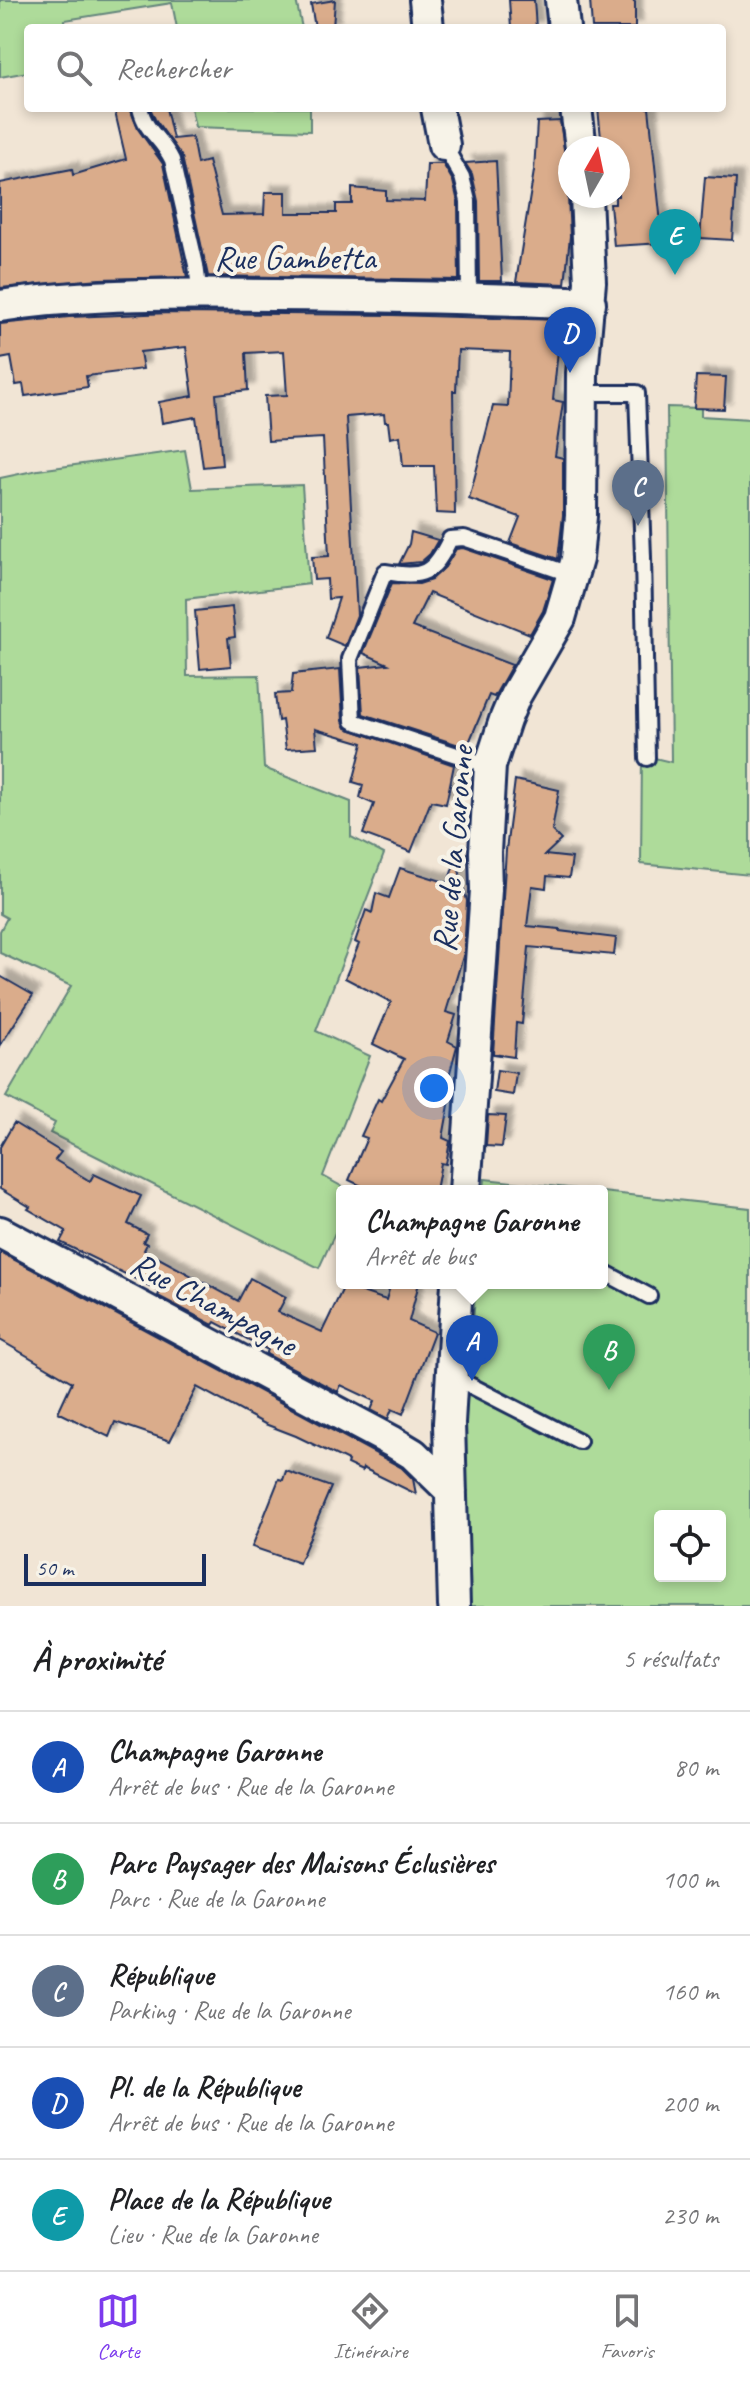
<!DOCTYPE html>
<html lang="fr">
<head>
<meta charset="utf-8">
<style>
	:root { --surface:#fff; --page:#f2f2f2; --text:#202124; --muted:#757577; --line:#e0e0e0; --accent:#7c3aed }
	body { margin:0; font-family:Caveat,sans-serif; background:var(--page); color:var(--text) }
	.controls { position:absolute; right:24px; bottom:24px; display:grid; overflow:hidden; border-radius:8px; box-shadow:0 4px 12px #0003 }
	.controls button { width:72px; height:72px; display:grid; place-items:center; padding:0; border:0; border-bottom:2px solid var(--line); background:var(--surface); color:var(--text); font:40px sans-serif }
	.compass { position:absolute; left:558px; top:136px; width:72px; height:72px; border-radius:50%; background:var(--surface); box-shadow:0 4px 12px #0003; rotate:9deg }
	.scale { position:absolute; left:24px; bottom:20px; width:182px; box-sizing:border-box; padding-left:8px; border:4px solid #1b2f5e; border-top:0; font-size:22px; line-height:28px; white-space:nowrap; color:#1b2f5e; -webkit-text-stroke:6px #f7f3e8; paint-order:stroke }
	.you { position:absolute; left:434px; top:1088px; width:28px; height:28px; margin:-20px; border:6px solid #fff; border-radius:50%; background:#1a73e8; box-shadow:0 0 0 12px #1a73e833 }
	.badge { display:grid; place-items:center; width:52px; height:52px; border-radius:50%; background:var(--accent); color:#fff; font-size:26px; font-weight:700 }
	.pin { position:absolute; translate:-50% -66px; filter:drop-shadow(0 2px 4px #0008) }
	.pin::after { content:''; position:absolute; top:42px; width:28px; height:24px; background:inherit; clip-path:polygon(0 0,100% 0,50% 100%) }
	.popup { position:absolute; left:336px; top:1185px; width:272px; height:104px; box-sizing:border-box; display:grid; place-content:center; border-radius:8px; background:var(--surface); filter:drop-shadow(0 2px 6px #0005); font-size:26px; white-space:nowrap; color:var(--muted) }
	.popup b { font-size:30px; color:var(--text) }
	.popup::after { content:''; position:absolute; left:50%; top:100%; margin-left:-16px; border:16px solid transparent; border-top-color:var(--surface) }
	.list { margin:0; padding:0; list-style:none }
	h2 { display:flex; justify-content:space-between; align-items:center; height:104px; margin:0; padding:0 32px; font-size:34px }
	h2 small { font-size:26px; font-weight:400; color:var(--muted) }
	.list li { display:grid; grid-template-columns:52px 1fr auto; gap:24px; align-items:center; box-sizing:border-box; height:112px; padding:0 32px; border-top:2px solid var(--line) }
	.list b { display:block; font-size:30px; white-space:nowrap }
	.list p { margin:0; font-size:26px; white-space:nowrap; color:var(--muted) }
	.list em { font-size:26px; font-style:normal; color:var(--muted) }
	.icon { flex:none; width:44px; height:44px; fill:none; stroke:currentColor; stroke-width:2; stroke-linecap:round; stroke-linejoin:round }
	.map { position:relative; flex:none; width:750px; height:1606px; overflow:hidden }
	.search { position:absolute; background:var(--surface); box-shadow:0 4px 12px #0003; left:24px; right:24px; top:24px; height:88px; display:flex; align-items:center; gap:20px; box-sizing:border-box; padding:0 28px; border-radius:8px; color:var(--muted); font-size:30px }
	.sheet { height:664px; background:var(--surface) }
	nav { display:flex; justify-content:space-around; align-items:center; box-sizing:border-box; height:112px; border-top:2px solid var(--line); background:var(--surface); font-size:22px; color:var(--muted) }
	nav a { display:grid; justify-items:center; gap:4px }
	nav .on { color:var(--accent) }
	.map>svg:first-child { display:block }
	.green { fill:#aedb9a; stroke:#64857c; stroke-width:2; fill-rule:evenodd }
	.building { fill:#daac8b; stroke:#1b2f5e; stroke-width:2; filter:url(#shadow) }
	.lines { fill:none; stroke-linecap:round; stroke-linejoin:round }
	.lane-casing { stroke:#1b2f5e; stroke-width:20 }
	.street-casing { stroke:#1b2f5e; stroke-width:36 }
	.lane { stroke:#f7f3e8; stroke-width:14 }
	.street { stroke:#f7f3e8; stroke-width:30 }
	.labels { text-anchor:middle; stroke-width:8; stroke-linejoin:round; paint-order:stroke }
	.street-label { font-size:34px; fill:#1b2f5e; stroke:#f7f3e8 }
</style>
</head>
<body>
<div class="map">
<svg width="750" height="1606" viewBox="0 0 750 1606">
	<defs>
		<filter id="shadow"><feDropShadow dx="7" dy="-7" stdDeviation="2" flood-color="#0004"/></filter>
	</defs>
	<rect width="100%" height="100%" fill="#f1e5d5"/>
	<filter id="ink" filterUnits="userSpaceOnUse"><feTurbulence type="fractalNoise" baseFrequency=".0125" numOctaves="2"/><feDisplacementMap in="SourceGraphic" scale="16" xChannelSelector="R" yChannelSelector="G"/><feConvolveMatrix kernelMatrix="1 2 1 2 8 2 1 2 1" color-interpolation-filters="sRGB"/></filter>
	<g filter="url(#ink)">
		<!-- green -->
		<path class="green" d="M0 0H296L302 28H177L172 3 65 20 66 28H28V72L0 77Z
			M191 108H310V131L195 127Z
			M667 407 701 408V416L750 419V875L641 864 642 755 671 762Z
			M185 450 192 489 302 485 309 584 186 599 187 676 259 675 264 768 351 802V837L384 854 316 1031 370 1056 323 1176 350 1191H342V1218L319 1268 50 1133 55 1123 6 1097 71 986 0 953V931L7 918 0 914V478L38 470Z
			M485 1179 595 1191H484Z
			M602 1192 750 1208V1606H467L466 1416 476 1283H602ZM660 1516H720V1576H660Z"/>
		<!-- building -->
		<path class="building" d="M335 0 333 28H315L311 4Z
			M509 0H534L536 28H511Z
			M590 0H632L635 2V28H592Z
			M114 108H130L138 129 163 164 187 277 100 279 0 288V183L72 169 73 175 126 159Z
			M150 108H166L173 139 192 137 197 164 208 161 222 215 264 214 265 192H286V213H336V204H352V188L386 191V200L425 201 427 164H443L453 181 458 202 459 280 208 276 182 157 155 119Z
			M598 108H649L663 243 614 246 610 204H615V196H618V148H604L603 137 601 138Z
			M560 121 570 188 568 197 570 236 565 284 516 282 534 171 537 122Z
			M496 161 502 281H479L478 201 472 174 465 163Z
			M705 177 736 179 732 240 700 238Z
			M171 313 392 315 561 320 553 400 563 402 555 456 563 458V515L558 559 510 543 520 517 469 499 493 406 508 407 510 352 458 350 456 391H453L455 514 436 513 434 466H403L400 436 390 438 388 422H385L384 414 346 417 357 615 345 646 326 638 339 598 328 599 327 579 314 580 312 557 329 556 323 438 268 441 265 396 287 395 284 351 246 353 248 390 216 394 222 465 203 467 196 417 162 423 159 402 193 396 186 347 140 352 143 369 86 376 88 387 25 396 23 384 16 385 11 357 0 359V324L69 317Z
			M696 376 726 377 724 409 694 408Z
			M411 532 438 540 430 554 421 562 399 564 409 544Z
			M463 548 553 579 543 611 530 634 429 593 412 627 512 665 494 697 489 695 468 745 460 743 459 745 363 714 360 667 388 664 363 653 392 583 419 584 431 580 445 567 456 549Z
			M232 607 235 637 228 638 231 666 200 669 195 611Z
			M340 669 343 721 346 728 454 765 446 804 431 801 411 852 363 834 374 804 360 798 363 785 353 782 363 743 315 729 317 747 286 749 282 720 278 721 275 694 291 693 293 674Z
			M515 780 559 790 552 831 561 840 545 855 572 858 569 878 547 876 546 888 532 886 527 926 560 929V931L616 938 614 955 529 947 522 1024 516 1023 514 1057 493 1054 506 850Z
			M456 858 467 901 464 953 446 1012 456 1015 448 1041 457 1046 445 1091 451 1094 443 1138 450 1141 446 1164 441 1163 436 1191H372L349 1180 367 1138 361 1136 378 1099 381 1101 404 1059 373 1044 391 1002 345 978 359 944 355 942 366 910 372 913 376 893 389 898 400 868 448 883Z
			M0 976 33 995 0 1046Z
			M497 1070 516 1073 513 1095 494 1092Z
			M488 1115 506 1116 502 1147 486 1146Z
			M14 1123 61 1152 55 1160 90 1181 94 1174 141 1196 128 1224 147 1234 143 1242 147 1244 144 1250 238 1301 250 1278 286 1297 278 1312 322 1332 344 1286 386 1300 391 1283H419L409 1321 434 1332 403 1414 392 1409 388 1419 371 1410 375 1401 341 1385 338 1392 266 1354 268 1350 215 1322 213 1325 158 1296 160 1291 60 1242 66 1231 28 1209 30 1207 0 1189V1147Z
			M0 1252 384 1458 402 1468 413 1479 416 1494 363 1468 362 1471 347 1464 348 1461 296 1436 265 1424 197 1387 170 1441 115 1422 109 1437 58 1412 72 1382 0 1340Z
			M286 1471 331 1487 299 1563 252 1547 279 1479 283 1480Z"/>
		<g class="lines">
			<!-- lane casing -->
			<g class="lane-casing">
				<path id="lane" d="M140 108C146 133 161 137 172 160L196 265 200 295
					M444 145 462 177 468 201 469 297
					M581 393H637L643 557 647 758
					M490 766 353 721 350 659 385 572C423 578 433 575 450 539L464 538 573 575
					M602 1271 649 1296
					M452 1376 579 1441"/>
			</g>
			<!-- street casing -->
			<g class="street-casing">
				<path id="street" d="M425 0 428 28
					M561 0 564 28
					M437 108 444 145
					M576 108 581 148
					M0 306C88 293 184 294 273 295 379 296 484 298 590 303
					M465 1191 486 890 485 852 490 766 505 720 515 696 560 618 577 559 581 516 582 373 590 282 586 196
					M0 1232 393 1442 413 1454 451 1491
					M454 1606 449 1423 457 1283"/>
			</g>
			<!-- lane -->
			<use href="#lane" class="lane"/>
			<!-- street -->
			<use href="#street" class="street"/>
		</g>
	</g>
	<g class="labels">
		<!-- street labels -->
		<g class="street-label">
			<text x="295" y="269">Rue Gambetta</text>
			<text transform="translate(452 849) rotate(-85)" y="12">Rue de la Garonne</text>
			<text transform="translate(214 1303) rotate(28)" y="12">Rue Champagne</text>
		</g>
	</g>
</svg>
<div class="controls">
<button><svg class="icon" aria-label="locate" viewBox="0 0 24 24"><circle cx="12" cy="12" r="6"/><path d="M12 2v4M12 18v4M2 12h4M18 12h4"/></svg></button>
</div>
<svg class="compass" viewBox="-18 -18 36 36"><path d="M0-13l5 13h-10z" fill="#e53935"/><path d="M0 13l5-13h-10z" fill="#757577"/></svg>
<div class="scale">50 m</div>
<div class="you"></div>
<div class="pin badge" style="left:472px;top:1381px;background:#1a4fb4">A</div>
<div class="popup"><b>Champagne Garonne</b>Arrêt de bus</div>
<div class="pin badge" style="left:609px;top:1390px;background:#2e9e5b">B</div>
<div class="pin badge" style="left:638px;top:526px;background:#5c6f8a">C</div>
<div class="pin badge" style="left:570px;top:373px;background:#1a4fb4">D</div>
<div class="pin badge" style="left:675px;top:275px;background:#0f9aa8">E</div>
<div class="search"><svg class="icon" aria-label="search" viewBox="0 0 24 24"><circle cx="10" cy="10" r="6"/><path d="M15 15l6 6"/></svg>Rechercher</div>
</div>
<section class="sheet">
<h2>À proximité<small>5 résultats</small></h2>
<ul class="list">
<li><span class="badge" style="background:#1a4fb4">A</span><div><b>Champagne Garonne</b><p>Arrêt de bus · Rue de la Garonne</p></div><em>80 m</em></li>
<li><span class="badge" style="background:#2e9e5b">B</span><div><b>Parc Paysager des Maisons Éclusières</b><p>Parc · Rue de la Garonne</p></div><em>100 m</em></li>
<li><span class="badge" style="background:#5c6f8a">C</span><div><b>République</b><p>Parking · Rue de la Garonne</p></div><em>160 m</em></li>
<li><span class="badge" style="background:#1a4fb4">D</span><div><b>Pl. de la République</b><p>Arrêt de bus · Rue de la Garonne</p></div><em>200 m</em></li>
<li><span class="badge" style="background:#0f9aa8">E</span><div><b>Place de la République</b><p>Lieu · Rue de la Garonne</p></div><em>230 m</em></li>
</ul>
</section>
<nav>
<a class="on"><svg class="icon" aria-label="map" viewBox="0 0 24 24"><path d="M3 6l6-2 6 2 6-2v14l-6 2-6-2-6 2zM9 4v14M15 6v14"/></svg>Carte</a>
<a><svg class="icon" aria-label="directions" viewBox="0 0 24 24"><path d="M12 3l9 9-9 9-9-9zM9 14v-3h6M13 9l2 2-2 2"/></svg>Itinéraire</a>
<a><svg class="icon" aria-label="saved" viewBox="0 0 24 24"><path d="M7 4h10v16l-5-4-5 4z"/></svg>Favoris</a>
</nav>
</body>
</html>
